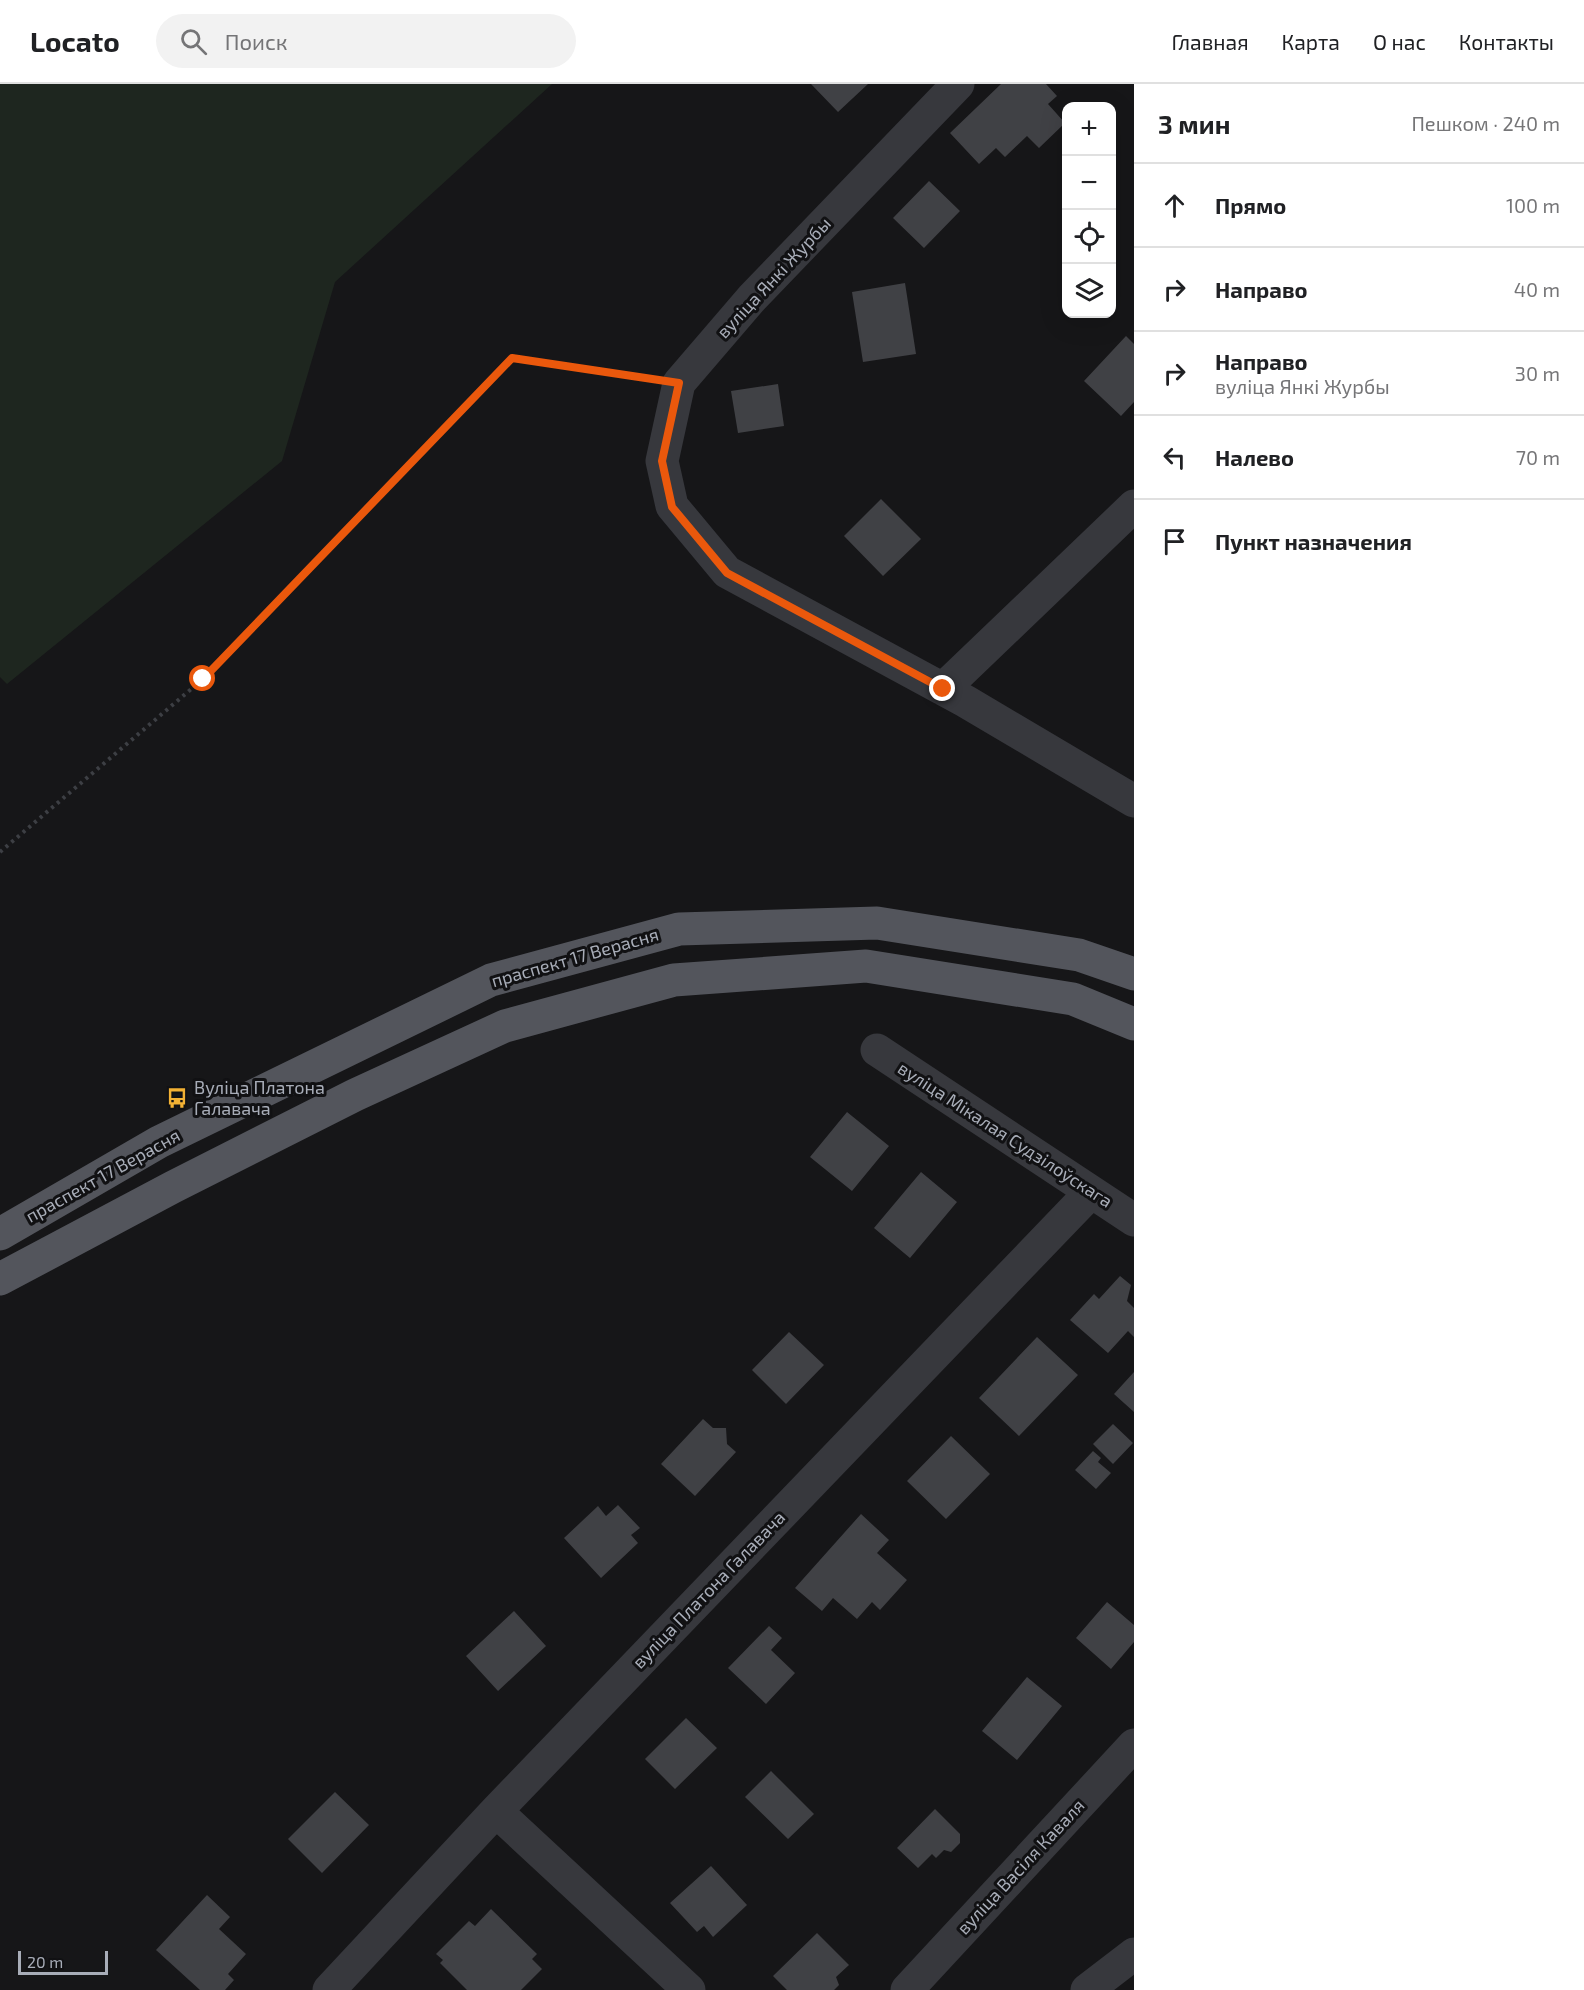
<!DOCTYPE html>
<html lang="ru">
<head>
<meta charset="utf-8">
<style>
	:root { --surface:#fff; --page:#f2f2f2; --text:#202124; --muted:#757577; --line:#e0e0e0 }
	body { margin:0; font-family:"Exo 2",sans-serif; background:var(--page); color:var(--text) }
	.controls { position:absolute; right:18px; top:18px; display:grid; overflow:hidden; border-radius:12px; box-shadow:0 6px 24px #0002 }
	.controls button { width:54px; height:54px; display:grid; place-items:center; padding:0; border:0; border-bottom:2px solid var(--line); background:var(--surface); color:var(--text); font:30px sans-serif }
	.scale { position:absolute; left:18px; bottom:15px; width:90px; box-sizing:border-box; padding-left:6px; border:3px solid #a8adb8; border-top:0; font-size:16px; line-height:21px; white-space:nowrap; color:#a8adb8; -webkit-text-stroke:4px #111113; paint-order:stroke }
	.stop { position:absolute; width:18px; height:18px; margin:-14px; border:4px solid #ea580c; border-radius:50%; background:#fff }
	.stop.end { background:#ea580c; border-color:#fff; box-shadow:0 2px 6px #0008 }
	.list { margin:0; padding:0; list-style:none }
	h2 { display:flex; justify-content:space-between; align-items:center; height:78px; margin:0; padding:0 24px; font-size:26px }
	h2 small { font-size:20px; font-weight:400; color:var(--muted) }
	.list li { display:grid; grid-template-columns:39px 1fr auto; gap:18px; align-items:center; box-sizing:border-box; height:84px; padding:0 24px; border-top:2px solid var(--line) }
	.list b { display:block; font-size:22px; white-space:nowrap }
	.list p { margin:0; font-size:20px; white-space:nowrap; color:var(--muted) }
	.list em { font-size:20px; font-style:normal; color:var(--muted) }
	.icon { flex:none; width:33px; height:33px; fill:none; stroke:currentColor; stroke-width:2; stroke-linecap:round; stroke-linejoin:round }
	.map { position:relative; flex:none; width:1134px; height:1906px; overflow:hidden }
	header { display:flex; align-items:center; gap:36px; box-sizing:border-box; height:84px; padding:0 30px; background:var(--surface); border-bottom:2px solid var(--line) }
	header strong { font-size:28px }
	nav { display:flex; gap:33px; margin-inline-start:auto; font-size:21px }
	.search { width:420px; height:54px; background:var(--page); display:flex; align-items:center; gap:15px; box-sizing:border-box; padding:0 21px; border-radius:33px; color:var(--muted); font-size:22px }
	main { display:flex }
	aside { flex:1; background:var(--surface) }
	.map>svg:first-child { display:block }
	.green { fill:#1e261f }
	.building { fill:#404145 }
	.lines { fill:none; stroke-linecap:round; stroke-linejoin:round }
	.path { stroke:#3d3f44; stroke-width:4; stroke-dasharray:3 4.5; stroke-linecap:butt }
	.minor { stroke:#37383d; stroke-width:33 }
	.primary { stroke:#53555c; stroke-width:33 }
	.route { stroke:#ea580c; stroke-width:8 }
	.labels { text-anchor:middle; stroke-width:6; stroke-linejoin:round; paint-order:stroke }
	.street-label { font-size:18px; fill:#a8adb8; stroke:#111113 }
	.poi-label { font-size:18px; fill:#a8adb8; stroke:#111113; text-anchor:start }
</style>
</head>
<body>
<header>
<strong>Locato</strong>
<div class="search"><svg class="icon" aria-label="search" viewBox="0 0 24 24"><circle cx="10" cy="10" r="6"/><path d="M15 15l6 6"/></svg>Поиск</div>
<nav><a>Главная</a><a>Карта</a><a>О нас</a><a>Контакты</a></nav>
</header>
<main>
<div class="map">
<svg width="1134" height="1906" viewBox="0 0 1134 1906">
	<rect width="100%" height="100%" fill="#161618"/>
	<!-- green -->
	<path class="green" d="M0 0H552L335 198 282 377 7 600 0 593Z"/>
	<!-- building -->
	<path class="building" d="M811 0H868L838 28Z
		M1001 0H1046L1057 12 1048 20 1065 39 1039 64 1027 52 1005 73 996 64 979 80 950 49Z
		M929 97 960 127 924 164 893 134Z
		M905 199 916 270 863 278 852 208Z
		M1126 252 1134 260V318L1121 332 1084 297Z
		M778 300 784 342 738 349 731 307Z
		M881 415 921 455 883 492 844 452Z
		M847 1028 889 1062 852 1107 810 1073Z
		M921 1088 957 1118 910 1174 874 1144Z
		M1120 1192 1131 1201 1127 1217 1134 1224V1253L1128 1247 1108 1269 1070 1236 1094 1210 1099 1215Z
		M789 1248 824 1281 786 1320 752 1286Z
		M1037 1253 1078 1291 1019 1352 979 1314Z
		M1134 1288V1328L1114 1310Z
		M703 1335 713 1344H726L727 1360 736 1368 695 1412 661 1380Z
		M1113 1340 1133 1359 1113 1380 1093 1360Z
		M951 1352 990 1390 946 1435 907 1397Z
		M1093 1367 1101 1374 1098 1378 1111 1389 1096 1405 1075 1386Z
		M618 1421 640 1444 631 1451 638 1459 601 1494 564 1454 598 1422 606 1432Z
		M861 1430 889 1456 877 1469 907 1496 880 1526 872 1518 857 1535 833 1514 822 1527 795 1504Z
		M1107 1518 1134 1541V1558L1111 1585 1076 1554Z
		M514 1527 546 1562 498 1607 466 1572Z
		M769 1542 782 1554 771 1566 795 1589 766 1620 728 1584Z
		M1027 1593 1062 1622 1017 1676 982 1647Z
		M686 1634 717 1664 675 1705 645 1675Z
		M771 1687 814 1730 788 1755 745 1713Z
		M335 1708 369 1741 322 1789 288 1755Z
		M935 1725 960 1750V1759L951 1768 944 1766 936 1774 932 1770 918 1784 897 1764Z
		M711 1782 747 1821 713 1853 704 1842 697 1848 670 1819Z
		M207 1811 230 1833 219 1845 246 1870 228 1890 234 1896 225 1906H200L156 1866Z
		M491 1825 537 1870 532 1875 542 1885 521 1906H467L440 1879 443 1876 436 1870 469 1837 475 1842Z
		M817 1849 849 1881 836 1893 839 1901 834 1906H787L773 1892Z"/>
	<g class="lines">
		<!-- path -->
		<path class="path" d="M0 768 203 595 512 274 649 295"/>
		<!-- minor -->
		<path class="minor" d="M958 0 752 214 679 299 662 377 672 422 727 488 965 617 1134 717
			M943 605 1134 422
			M877 966 1134 1136
			M496 1727 689 1906
			M329 1906 496 1727 1091 1108
			M907 1906 1134 1661
			M1087 1906 1134 1870"/>
		<!-- primary -->
		<path class="primary" d="M0 1150 159 1058 491 896 679 845 877 839 1079 871 1134 890
			M0 1195 173 1103 355 1011 505 942 674 896 866 882 1073 915 1134 940"/>
	</g>
	<g class="lines">
		<!-- route -->
		<path class="route" d="M203 595 512 274 679 299 662 377 672 423 727 489 943 605"/>
	</g>
	<!-- icons -->
	<defs>
		<g id="bus-bare" transform="scale(1.62)"><path d="M-5-6H5V4H4V6H2V4H-2V6H-4V4H-5ZM-3.5-4V0h7V-4ZM-3.5 1.2v1.5H-2V1.2ZM2 1.2v1.5H3.5V1.2Z" fill="#f2b134" stroke="#111113" stroke-width="2.5" paint-order="stroke"/></g>
	</defs>
	<g fill-rule="evenodd">
		<use href="#bus-bare" x="177" y="1014"/>
	</g>
	<g class="labels">
		<!-- street labels -->
		<g class="street-label">
			<text transform="translate(774 194) rotate(-47)" y="6">вуліца Янкі Журбы</text>
			<text transform="translate(575 874) rotate(-16)" y="6">праспект 17 Верасня</text>
			<text transform="translate(1005 1051) rotate(33)" y="6">вуліца Мікалая Судзілоўскага</text>
			<text transform="translate(103 1092) rotate(-29)" y="6">праспект 17 Верасня</text>
			<text transform="translate(709 1506) rotate(-46)" y="6">вуліца Платона Галавача</text>
			<text transform="translate(1021 1783) rotate(-47)" y="6">вуліца Васіля Каваля</text>
		</g>
		<!-- poi labels -->
		<g class="poi-label">
			<text x="194" y="1010">Вуліца Платона<tspan x="194" dy="21">Галавача</tspan></text>
		</g>
	</g>
</svg>
<div class="controls">
<button>+</button>
<button>−</button>
<button><svg class="icon" aria-label="locate" viewBox="0 0 24 24"><circle cx="12" cy="12" r="6"/><path d="M12 2v4M12 18v4M2 12h4M18 12h4"/></svg></button>
<button><svg class="icon" aria-label="layers" viewBox="0 0 24 24"><path d="M12 4l9 5-9 5-9-5zM3 14l9 5 9-5"/></svg></button>
</div>
<div class="scale">20 m</div>
<div class="stop" style="left:203px;top:595px"></div>
<div class="stop end" style="left:943px;top:605px"></div>
</div>
<aside>
<h2>3 мин<small>Пешком · 240 m</small></h2>
<ul class="list">
<li><svg class="icon" aria-label="ahead" viewBox="0 0 24 24"><path d="M12 20V5M6 11l6-6 6 6"/></svg><div><b>Прямо</b></div><em>100 m</em></li>
<li><svg class="icon" aria-label="right" viewBox="0 0 24 24"><path d="M7 20v-9h11M14 6l5 5-5 5"/></svg><div><b>Направо</b></div><em>40 m</em></li>
<li><svg class="icon" aria-label="right" viewBox="0 0 24 24"><path d="M7 20v-9h11M14 6l5 5-5 5"/></svg><div><b>Направо</b><p>вуліца Янкі Журбы</p></div><em>30 m</em></li>
<li><svg class="icon" aria-label="left" viewBox="0 0 24 24"><path d="M17 20v-9H6M10 6l-5 5 5 5"/></svg><div><b>Налево</b></div><em>70 m</em></li>
<li><svg class="icon" aria-label="arrive" viewBox="0 0 24 24"><path d="M6 21V4h12l-3 4 3 4H6"/></svg><div><b>Пункт назначения</b></div></li>
</ul>
</aside>
</main>
</body>
</html>
